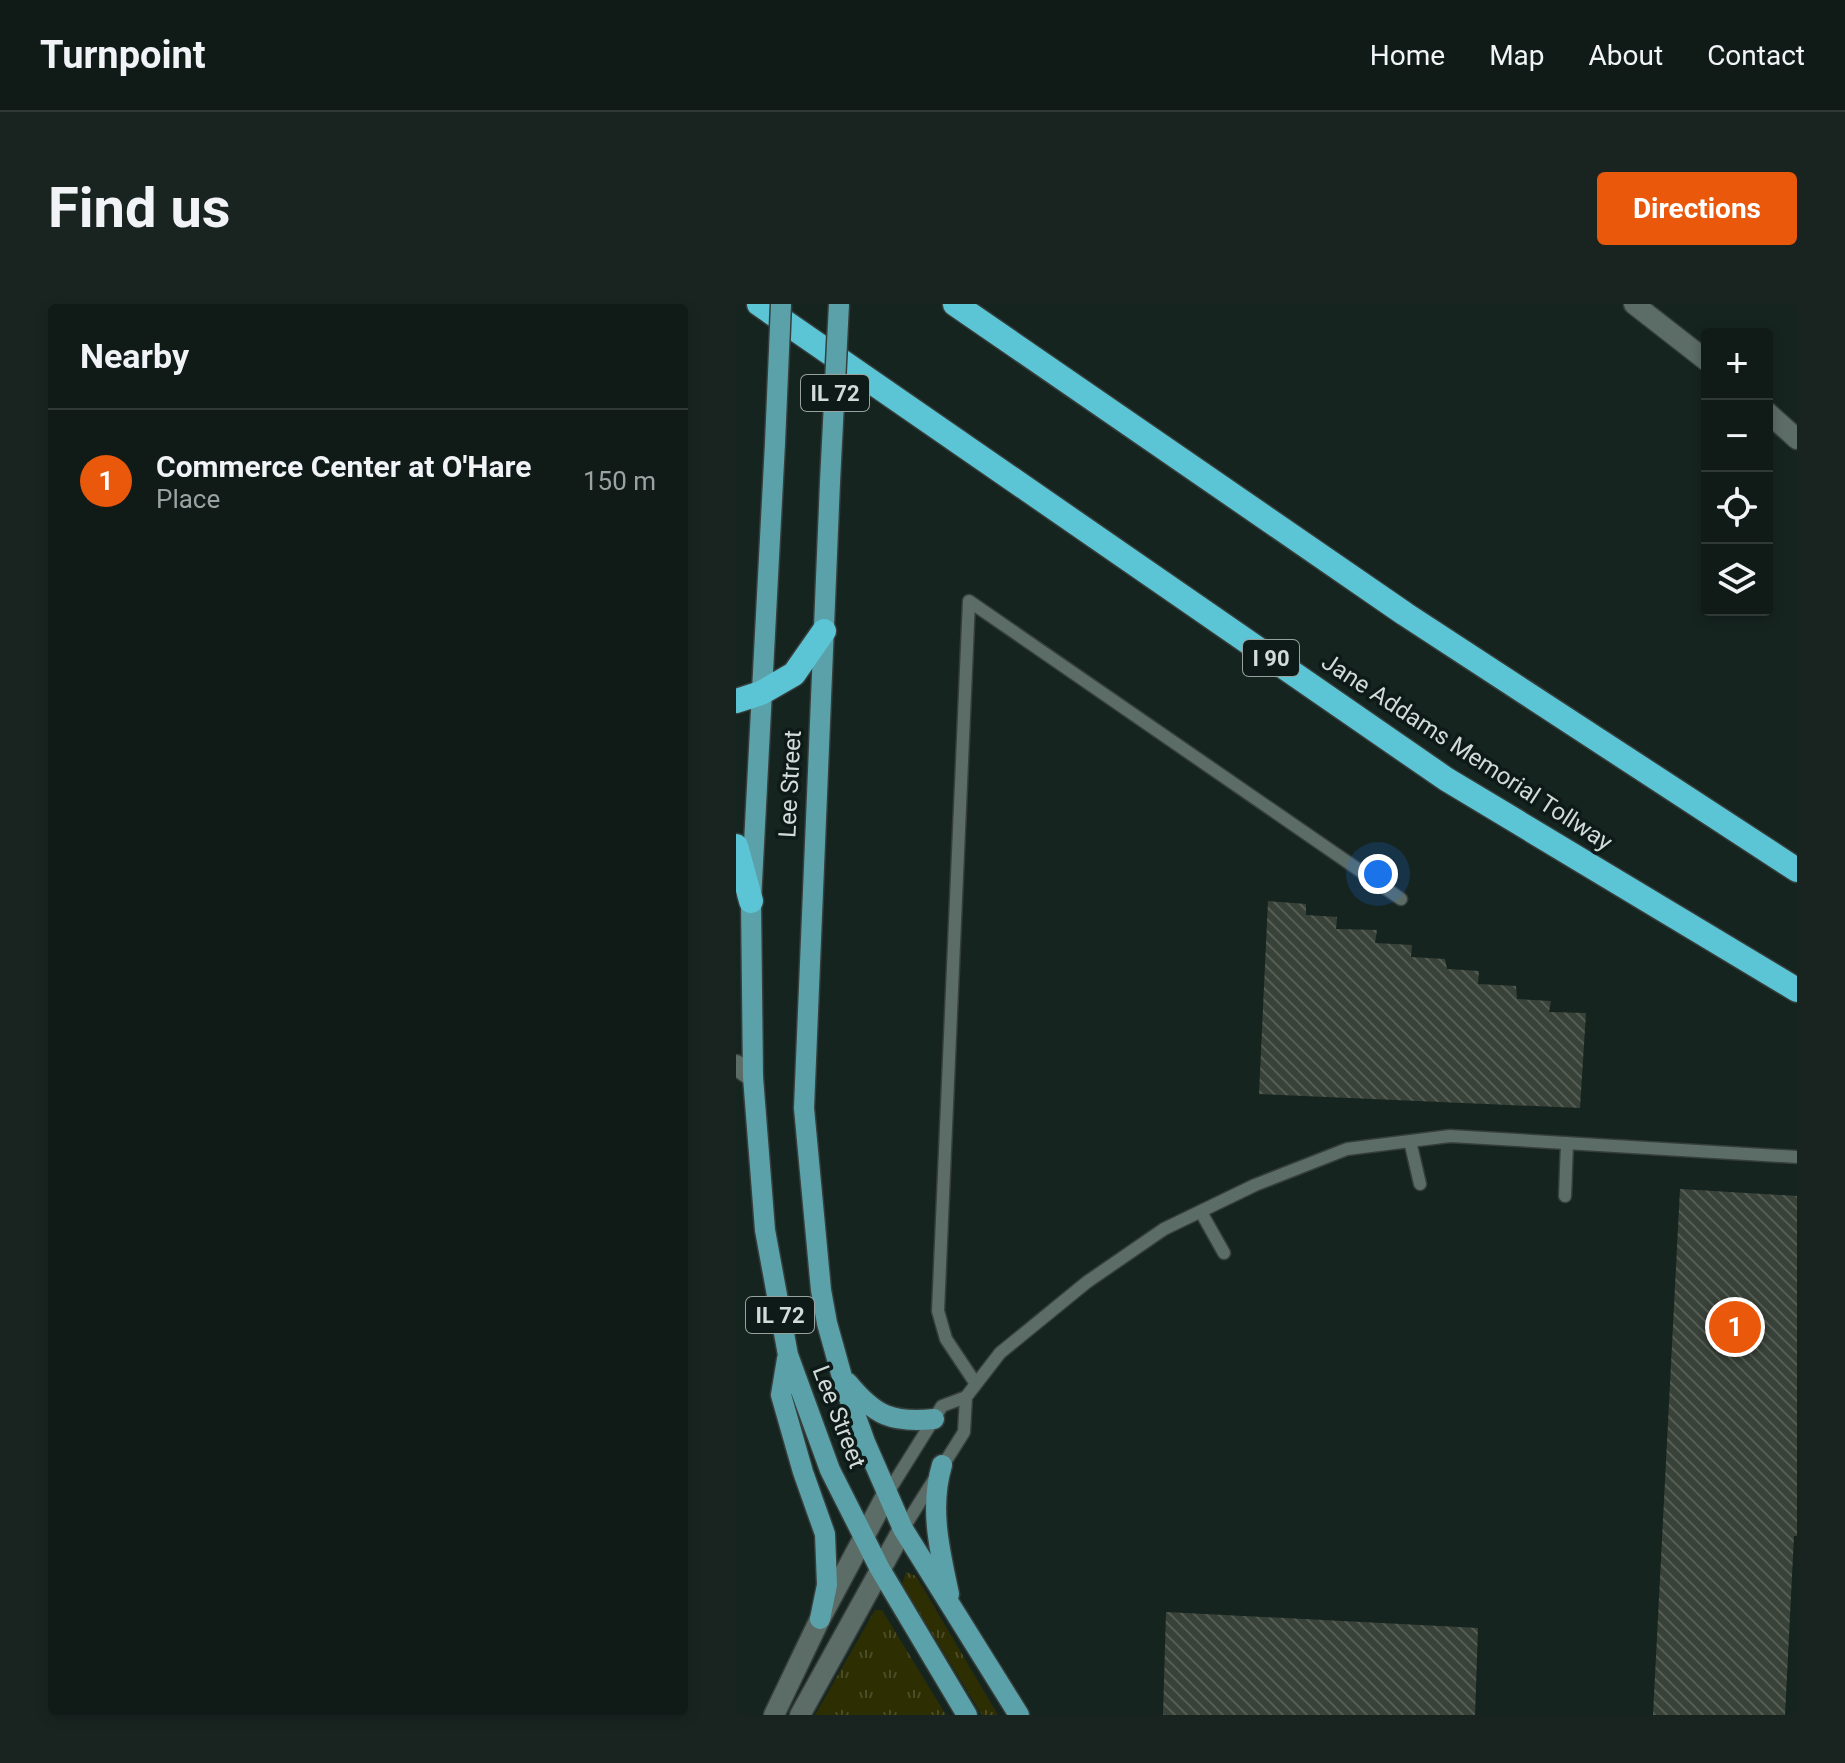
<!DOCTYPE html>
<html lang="en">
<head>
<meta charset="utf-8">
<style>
	:root { --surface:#101b18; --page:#192421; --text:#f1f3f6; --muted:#9ca1a2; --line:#303937; --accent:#ea580c }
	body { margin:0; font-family:Roboto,sans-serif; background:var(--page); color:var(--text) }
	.controls { position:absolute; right:24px; top:24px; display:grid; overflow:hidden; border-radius:8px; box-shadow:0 4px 12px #0003 }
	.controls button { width:72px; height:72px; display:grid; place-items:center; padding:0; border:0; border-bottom:2px solid var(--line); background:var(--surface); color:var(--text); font:40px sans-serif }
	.you { position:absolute; left:642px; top:570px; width:28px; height:28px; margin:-20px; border:6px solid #fff; border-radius:50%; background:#1a73e8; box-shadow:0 0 0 12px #1a73e833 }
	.badge { display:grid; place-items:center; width:52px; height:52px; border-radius:50%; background:var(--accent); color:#fff; font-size:26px; font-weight:700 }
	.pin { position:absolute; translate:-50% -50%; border:4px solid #fff; box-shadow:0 2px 8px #0006 }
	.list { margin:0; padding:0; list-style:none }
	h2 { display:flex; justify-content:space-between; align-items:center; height:104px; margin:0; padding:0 32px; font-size:34px }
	h2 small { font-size:26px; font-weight:400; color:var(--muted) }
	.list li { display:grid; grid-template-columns:52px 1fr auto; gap:24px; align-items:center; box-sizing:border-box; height:144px; padding:0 32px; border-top:2px solid var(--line) }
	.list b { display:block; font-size:30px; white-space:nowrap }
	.list p { margin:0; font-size:26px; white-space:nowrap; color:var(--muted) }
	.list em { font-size:26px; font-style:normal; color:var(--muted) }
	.icon { flex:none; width:44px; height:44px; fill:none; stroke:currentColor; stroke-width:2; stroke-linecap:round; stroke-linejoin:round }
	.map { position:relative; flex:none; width:1061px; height:1411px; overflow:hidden; border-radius:8px }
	header { display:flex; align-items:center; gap:48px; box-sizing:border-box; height:112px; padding:0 40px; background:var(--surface); border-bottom:2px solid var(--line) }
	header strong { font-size:38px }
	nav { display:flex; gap:44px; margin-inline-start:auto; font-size:28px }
	.intro { display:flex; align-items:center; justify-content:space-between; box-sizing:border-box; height:192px; padding:0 48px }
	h1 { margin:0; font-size:56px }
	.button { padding:20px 36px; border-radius:8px; background:var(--accent); color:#fff; font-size:28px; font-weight:700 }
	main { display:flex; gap:48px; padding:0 48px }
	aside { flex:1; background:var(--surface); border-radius:8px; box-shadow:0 4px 12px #0003 }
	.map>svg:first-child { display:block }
	.grass { fill:url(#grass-tufts) }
	.building { fill:url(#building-back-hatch) }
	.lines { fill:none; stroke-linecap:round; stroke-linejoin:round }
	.lane-casing { stroke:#353e3b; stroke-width:15 }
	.street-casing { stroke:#353e3b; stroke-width:23 }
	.secondary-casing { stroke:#353e3b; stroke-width:23 }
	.primary-casing { stroke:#353e3b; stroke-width:23 }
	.highway-casing { stroke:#353e3b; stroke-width:27 }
	.lane { stroke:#5c6c67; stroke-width:12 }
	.street { stroke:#5c6c67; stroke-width:20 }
	.secondary { stroke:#5c6c67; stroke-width:20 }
	.primary { stroke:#5ba1a9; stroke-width:20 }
	.highway { stroke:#5bc5d5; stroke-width:24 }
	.primary-bridge-casing { stroke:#353e3b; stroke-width:23; stroke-linecap:butt }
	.primary-bridge { stroke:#5ba1a9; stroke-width:20 }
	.labels { text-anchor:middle; stroke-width:7; stroke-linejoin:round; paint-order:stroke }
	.shield { fill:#0d1a17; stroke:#97a19e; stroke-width:2 }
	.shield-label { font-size:22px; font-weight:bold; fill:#d2dbd8 }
	.street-label { font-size:24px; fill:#d2dbd8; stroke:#0d1a17 }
</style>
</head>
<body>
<header>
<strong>Turnpoint</strong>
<nav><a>Home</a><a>Map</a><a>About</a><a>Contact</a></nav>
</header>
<div class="intro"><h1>Find us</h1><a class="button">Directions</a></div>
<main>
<aside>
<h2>Nearby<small></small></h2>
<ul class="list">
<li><span class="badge">1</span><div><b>Commerce Center at O'Hare</b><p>Place</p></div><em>150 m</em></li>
</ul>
</aside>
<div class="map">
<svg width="1061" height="1411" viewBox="0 0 1061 1411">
	<defs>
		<pattern id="grass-tufts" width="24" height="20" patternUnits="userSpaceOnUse" patternTransform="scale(2)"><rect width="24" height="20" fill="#2e2e03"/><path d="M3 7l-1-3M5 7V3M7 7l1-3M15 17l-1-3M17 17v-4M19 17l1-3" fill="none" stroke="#4b4c27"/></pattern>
		<pattern id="building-back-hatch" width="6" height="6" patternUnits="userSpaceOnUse" patternTransform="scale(2)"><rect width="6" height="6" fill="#394238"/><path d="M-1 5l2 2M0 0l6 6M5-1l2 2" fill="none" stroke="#555d54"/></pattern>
	</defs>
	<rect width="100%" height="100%" fill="#162420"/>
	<!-- grass -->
	<path class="grass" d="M170 1268 180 1272 262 1411H246L166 1280Z
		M139 1306H146L210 1411H79Z"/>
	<!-- building -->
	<path class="building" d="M532 597 570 600V611L601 613 600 625 641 626 639 639 676 641 675 653 709 655 711 665 743 667 742 680 780 682 781 695 815 697 813 708 850 709 844 804 523 790Z
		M944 885 1061 892V1232H1058L1049 1411H917Z
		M430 1308 742 1324 739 1411H427Z"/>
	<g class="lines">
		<!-- lane casing -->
		<g class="lane-casing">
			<path id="lane" d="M674 837 684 880
				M829 892 831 839
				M465 908 488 949
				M240 1080 210 1035 202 1007 233 297 665 595
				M151 1190 206 1102 230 1093 264 1049 351 978 428 925 519 881 611 845 714 832 1061 853
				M167 1225 228 1128 230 1093"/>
		</g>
		<!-- street casing -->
		<g class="street-casing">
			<path id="street" d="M898 0 971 57
				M1031 108 1061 135
				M0 761 17 773"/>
		</g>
		<!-- secondary casing -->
		<g class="secondary-casing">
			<path id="secondary" d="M38 1411 84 1315 151 1190
				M64 1411 167 1225"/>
		</g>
		<!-- primary casing -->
		<g class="primary-casing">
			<path id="primary" d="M39 139 15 597 17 773 29 926 52 1051 94 1166 144 1265 231 1411
				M94 178 68 804 85 986 91 1019 108 1080 129 1138 167 1225 283 1411
				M51 1055 45 1091 67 1168 89 1230 91 1281 84 1315
				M112 1079C139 1112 156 1119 198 1115
				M206 1161C193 1204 204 1248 213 1290"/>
		</g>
		<!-- highway casing -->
		<g class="highway-casing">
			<path id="highway" d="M23 0 710 475 1061 686
				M219 0 669 310 1061 566
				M0 397 25 389 58 370 88 327
				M0 542 15 597"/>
		</g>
		<!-- lane -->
		<use href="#lane" class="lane"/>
		<!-- street -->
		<use href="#street" class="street"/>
		<!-- secondary -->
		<use href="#secondary" class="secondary"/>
		<!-- primary -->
		<use href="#primary" class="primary"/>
		<!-- highway -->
		<use href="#highway" class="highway"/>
		<!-- primary-bridge casing -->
		<g class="primary-bridge-casing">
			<path id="primary-bridge" d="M39 139 45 0
				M94 178 103 0"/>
		</g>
		<!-- primary-bridge -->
		<use href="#primary-bridge" class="primary-bridge"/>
	</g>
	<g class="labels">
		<!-- shield labels -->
		<g class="shield">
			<rect x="65" y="71" width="68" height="36" rx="6"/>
			<rect x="507" y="336" width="56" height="36" rx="6"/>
			<rect x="10" y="993" width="68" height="36" rx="6"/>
		</g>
		<g class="shield-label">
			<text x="99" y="97">IL 72</text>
			<text x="535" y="362">I 90</text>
			<text x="44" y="1019">IL 72</text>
		</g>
		<!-- street labels -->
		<g class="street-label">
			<text transform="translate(731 448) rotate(33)" y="8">Jane Addams Memorial Tollway</text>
			<text transform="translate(54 480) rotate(-87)" y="8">Lee Street</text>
			<text transform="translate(103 1113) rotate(69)" y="8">Lee Street</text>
		</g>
	</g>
</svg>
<div class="controls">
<button>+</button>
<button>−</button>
<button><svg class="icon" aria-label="locate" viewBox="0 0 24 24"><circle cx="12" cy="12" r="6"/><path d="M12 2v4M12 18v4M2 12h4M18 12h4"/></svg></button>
<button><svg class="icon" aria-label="layers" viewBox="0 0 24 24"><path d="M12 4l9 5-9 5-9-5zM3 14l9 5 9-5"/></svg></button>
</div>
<div class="you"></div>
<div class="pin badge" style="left:999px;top:1023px">1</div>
</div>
</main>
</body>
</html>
